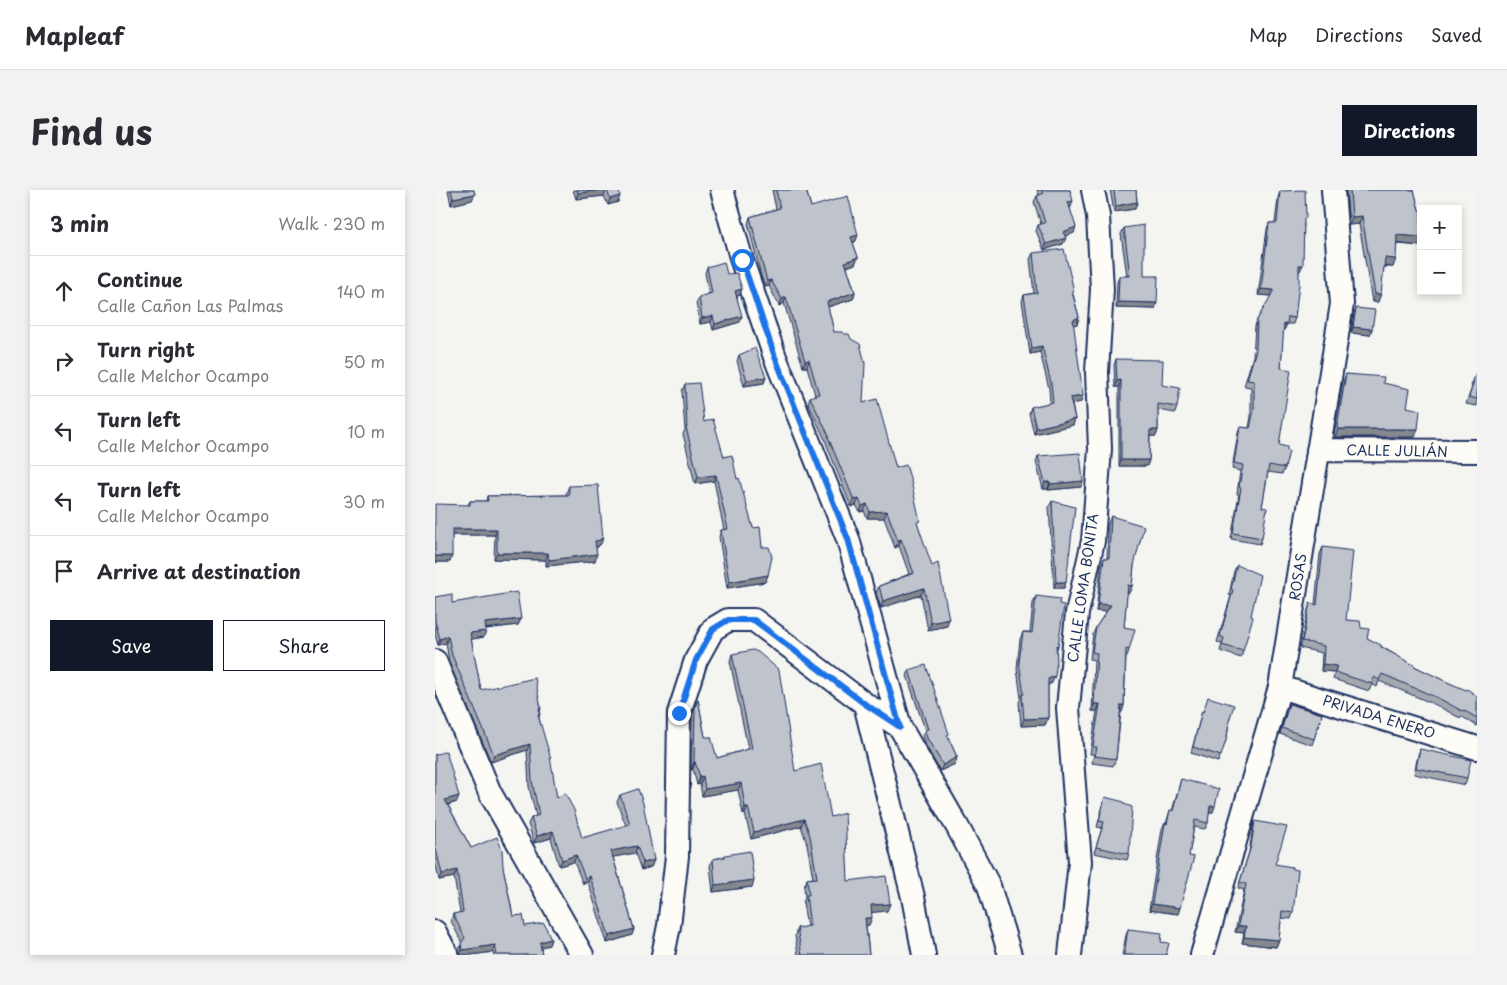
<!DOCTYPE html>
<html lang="en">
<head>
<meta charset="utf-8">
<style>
	:root { --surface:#fff; --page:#f2f2f3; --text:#2b2b33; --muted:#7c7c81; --line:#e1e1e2; --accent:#111827 }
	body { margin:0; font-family:"Playpen Sans",sans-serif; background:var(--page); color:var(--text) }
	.controls { position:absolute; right:15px; top:15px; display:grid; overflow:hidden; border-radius:0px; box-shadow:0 2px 8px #0003 }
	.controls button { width:45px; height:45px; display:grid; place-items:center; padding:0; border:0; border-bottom:1px solid var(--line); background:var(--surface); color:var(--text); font:25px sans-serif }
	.stop { position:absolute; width:15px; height:15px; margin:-11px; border:4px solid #1a73e8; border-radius:50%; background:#fff }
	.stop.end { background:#1a73e8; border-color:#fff; box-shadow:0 1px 5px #0008 }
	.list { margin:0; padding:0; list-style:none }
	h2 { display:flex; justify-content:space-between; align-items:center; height:65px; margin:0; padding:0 20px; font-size:21px }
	h2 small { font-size:16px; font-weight:400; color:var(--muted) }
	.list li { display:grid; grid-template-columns:32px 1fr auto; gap:15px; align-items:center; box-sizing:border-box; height:70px; padding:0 20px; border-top:1px solid var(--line) }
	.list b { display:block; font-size:19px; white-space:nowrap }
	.list p { margin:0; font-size:16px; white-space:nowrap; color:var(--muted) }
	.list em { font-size:16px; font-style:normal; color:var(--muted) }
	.actions { display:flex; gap:10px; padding:15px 20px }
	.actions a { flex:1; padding:11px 0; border:1px solid var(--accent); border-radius:0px; text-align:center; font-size:18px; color:var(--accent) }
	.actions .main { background:var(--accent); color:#fff }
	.icon { flex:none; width:28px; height:28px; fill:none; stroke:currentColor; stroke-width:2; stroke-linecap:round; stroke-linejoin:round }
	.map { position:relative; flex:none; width:1042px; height:765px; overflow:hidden; border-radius:0px }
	header { display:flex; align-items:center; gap:30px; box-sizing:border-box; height:70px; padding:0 25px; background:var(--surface); border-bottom:1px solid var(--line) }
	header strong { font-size:24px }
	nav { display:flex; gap:28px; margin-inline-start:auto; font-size:18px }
	.intro { display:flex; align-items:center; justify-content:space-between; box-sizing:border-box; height:120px; padding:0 30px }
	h1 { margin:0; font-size:35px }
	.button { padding:12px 22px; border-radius:0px; background:var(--accent); color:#fff; font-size:18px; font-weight:700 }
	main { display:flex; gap:30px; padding:0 30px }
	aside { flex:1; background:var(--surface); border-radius:0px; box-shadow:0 2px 8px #0003 }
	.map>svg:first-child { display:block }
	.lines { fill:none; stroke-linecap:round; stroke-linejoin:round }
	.street-casing { stroke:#1b2f5e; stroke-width:26 }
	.street { stroke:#fdfcf7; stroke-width:22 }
	.wall { fill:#a4a8af; stroke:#1b2f5e }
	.shaded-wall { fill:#86888f; stroke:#1b2f5e }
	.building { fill:#bfc3cc; stroke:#1b2f5e }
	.route { stroke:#1a73e8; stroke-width:6 }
	.labels { text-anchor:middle; stroke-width:4; stroke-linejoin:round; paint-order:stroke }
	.street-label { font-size:14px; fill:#1b2f5e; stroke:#fdfcf7 }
</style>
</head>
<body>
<header>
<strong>Mapleaf</strong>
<nav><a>Map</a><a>Directions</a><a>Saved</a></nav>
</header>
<div class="intro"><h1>Find us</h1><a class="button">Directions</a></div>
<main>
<aside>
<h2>3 min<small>Walk · 230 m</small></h2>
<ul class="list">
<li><svg class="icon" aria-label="ahead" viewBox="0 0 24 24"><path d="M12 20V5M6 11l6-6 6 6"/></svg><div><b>Continue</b><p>Calle Cañon Las Palmas</p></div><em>140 m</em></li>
<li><svg class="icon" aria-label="right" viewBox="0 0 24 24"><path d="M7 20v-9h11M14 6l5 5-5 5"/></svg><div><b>Turn right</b><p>Calle Melchor Ocampo</p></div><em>50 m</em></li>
<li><svg class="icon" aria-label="left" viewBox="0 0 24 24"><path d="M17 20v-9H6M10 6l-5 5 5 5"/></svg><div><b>Turn left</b><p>Calle Melchor Ocampo</p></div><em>10 m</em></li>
<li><svg class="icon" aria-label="left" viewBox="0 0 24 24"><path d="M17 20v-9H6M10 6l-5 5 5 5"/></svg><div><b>Turn left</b><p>Calle Melchor Ocampo</p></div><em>30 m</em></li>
<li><svg class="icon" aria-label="arrive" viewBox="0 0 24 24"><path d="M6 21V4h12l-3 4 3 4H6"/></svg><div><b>Arrive at destination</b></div></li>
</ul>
<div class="actions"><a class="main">Save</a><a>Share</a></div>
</aside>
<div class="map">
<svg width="1042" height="765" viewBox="0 0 1042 765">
	<rect width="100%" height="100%" fill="#f4f4f1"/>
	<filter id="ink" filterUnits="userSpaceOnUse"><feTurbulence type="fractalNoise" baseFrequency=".02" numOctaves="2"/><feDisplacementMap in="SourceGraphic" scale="10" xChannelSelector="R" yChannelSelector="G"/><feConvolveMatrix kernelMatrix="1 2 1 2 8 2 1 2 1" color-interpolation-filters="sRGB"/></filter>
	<g filter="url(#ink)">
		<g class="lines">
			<!-- street casing -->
			<g class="street-casing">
				<path id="street" d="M287 0 307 71 340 167 413 349 465 537
					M883 260 1042 261
					M0 471 55 603 147 765
					M845 497 1042 558
					M430 514 478 707 489 765
					M0 742 12 765
					M228 765 234 736 242 666 244 523 261 470 278 439 293 430H319L430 514 465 537 522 636 554 696 575 765
					M635 765 645 672 633 518 642 423 658 351 665 259 662 182 667 99 663 26 658 0
					M767 765 845 497 907 114 898 0"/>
			</g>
			<!-- street -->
			<use href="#street" class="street"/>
		</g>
		<!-- wall -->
		<path class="wall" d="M13 0H39L37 10 16 15Z
			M138 0H184L183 12 173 15 169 6 141 9Z
			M337 0H371L376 17 421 51 418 53 423 67 420 74 412 77 420 102 418 109 393 117 399 142 428 213 461 278 483 335 512 436 493 440 486 405 446 418 441 403 444 396 474 384 464 356 460 358 449 328H432L429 321 425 322 421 315 416 317 391 253V252L373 213 375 207 380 205 372 177H368L349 113 344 116 334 96 330 97 326 86 313 34 315 27 341 19Z
			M602 0H635L636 17H635L639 43 630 46 628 54 609 60 601 41 603 35 606 34 599 12 602 6 604 5Z
			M675 0H701L702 12 700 19 679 22Z
			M911 0H979L984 20H986V56L962 54 958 77H949L943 112H937L924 34 914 35Z
			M845 1 869 34 865 81H864L860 128 858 134H852L849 140H848L846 178 844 255 850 278 847 284 833 282 827 317V348L825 354 796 349 804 304H802L805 281 797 279 803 243 805 237 814 238 816 226V197L809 196 818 166 820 136 822 130 836 106 823 105 832 39 834 33H840L843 8Z
			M689 38 709 86 720 119 681 118 682 92 684 86H692L686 44Z
			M598 63 638 104 644 127 642 134 638 135 646 212 637 214 640 229 638 235 599 244 594 223 596 217 615 213 614 199 605 162 595 164 587 111 589 105 599 103 595 69Z
			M272 77 292 84 305 105 302 106 305 132 278 140 276 132 265 134 261 113 264 107 274 104 270 83Z
			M921 118 937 139 935 145 916 143 919 124Z
			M304 165 331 187 329 193 309 196 302 171Z
			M681 169 727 195 742 217 740 223 723 220V240L721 246H715L714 270 712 276H684V197H680L679 175Z
			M1042 182V216L1031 214 1037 197 1036 196Z
			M911 184 948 193 972 217 980 247H900L899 245 908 192Z
			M250 194 269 232 302 289 318 338 327 357 333 385 330 392 292 398 284 347 286 340H289L279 291 260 294 248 244 250 240 247 201Z
			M603 266 646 297 613 300V299H608L601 272Z
			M134 296 166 354 164 355 163 357H161L160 371 111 376V370L59 369 60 345H17L15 372H0L33 315 35 311H51L52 306 132 305 131 303Z
			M617 311 631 392 629 398H619L614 317Z
			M676 326 699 375 697 396 694 403H692L689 437 694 460 692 467H691L689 515 687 522H686L681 569 678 576 657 573 659 564H655L662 521H657L659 470 655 469 658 444 661 437 671 422 661 421 666 376 669 368H672L673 334Z
			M888 357 911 430 926 438 932 448 979 476 1012 492 1042 506V536L1026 526 1025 528 1001 515 944 491 942 497 937 494 934 501 898 489 900 482 886 481 887 463 865 458 873 420 875 413 880 415 885 364Z
			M802 375 808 461 806 468 785 461 787 454 782 452 796 406 794 405 799 381Z
			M601 406 623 456 621 462 617 493 613 495V528L610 535 586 536 584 512 586 508 582 479 585 449 588 442H595L598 413Z
			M0 407 17 413 86 429 83 435 51 439 49 447 36 449 46 500 106 518 104 528 122 608 147 648 191 636 182 612 185 605 219 670 216 677 206 680 200 663 178 667 199 739 197 745 172 753 153 692 148 694 139 672 124 676 116 648 99 653 93 634 96 628 101 626 94 597 92 560 56 572 14 472 11 453 3 455 0 445Z
			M297 464 360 581 396 627 413 691 452 721 436 722 434 735H431L434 765H363L360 746 362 738 372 737 368 713 370 707 369 697 372 689 378 688 372 654 366 636 316 649 310 624H308L303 600 267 606 265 594 262 595 258 579 256 580 257 525 263 509 270 547 282 568 313 559 295 471Z
			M474 480 513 547 522 567 520 574 505 581 490 554 487 546 490 540 472 486Z
			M854 514 887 524 877 555 845 544Z
			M767 521 794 531 792 547 783 572 756 563Z
			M985 559 1032 588 1030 595 979 584 983 565Z
			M0 564 24 606 22 612 13 615 36 658 68 677 78 726 90 736 116 749 114 755 106 757 107 765H58V762L36 765H25L24 759 27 753 16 731 18 724 25 723 19 687 4 690 0 671Z
			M746 589 778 622H774L773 633 770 639 759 637 743 724 714 720 727 639 730 633 731 634 735 620 737 621Z
			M670 607 694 664 692 670 659 663 667 638 662 637Z
			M820 631 840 674 858 723 856 729 846 728 844 750 841 757 807 753 809 743 800 742 809 700 803 698 814 662 818 637Z
			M290 665 319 690 317 697 278 702 275 676 278 669 289 667Z
			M693 739 726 752 731 765H687L691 745Z"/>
		<!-- shaded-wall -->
		<path class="shaded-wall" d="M166 0H171L169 6 141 9 143 3Z
			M40 4 37 10 16 15 18 8Z
			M185 6 183 12 173 15 175 9Z
			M638 11 636 17 631 19 633 12Z
			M702 12 700 19 679 22 681 16Z
			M927 26 924 34 914 35 917 27Z
			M641 37 639 43 626 48 628 42Z
			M423 45 421 51 414 54 416 47Z
			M962 45 986 47V56L959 53Z
			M631 48 628 54 609 60 611 54Z
			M423 67 420 74 407 78 410 72Z
			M950 68 961 69 958 77 947 76Z
			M864 75H868L865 81H862Z
			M336 90 334 96 330 97 332 91Z
			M307 99 305 105 298 107 300 101Z
			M826 99 839 100 837 106 823 105Z
			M420 102 418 109 389 118 392 112Z
			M940 104H946L943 112H937Z
			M351 107 349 113 344 116 347 109Z
			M683 112 722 113 720 119 681 118Z
			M278 126 276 132 265 134 267 128Z
			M307 126 305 132 278 140 280 134Z
			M644 127 642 134 635 136 638 130Z
			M849 134H852L849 140H847Z
			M918 137 937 139 935 145 916 143Z
			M607 156 605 162 595 164 597 158Z
			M374 170 372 177H368L370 171Z
			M331 187 329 193 309 196 312 190Z
			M686 190 684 197H680L682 191Z
			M648 206 646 212 633 215 635 208Z
			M640 229 638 235 599 244 601 238Z
			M903 239H983L980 247H900Z
			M715 240H723L721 246H713Z
			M686 270H714L712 276H684Z
			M281 285 279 291 260 294 263 287Z
			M648 291 646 297 613 300 615 294Z
			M610 292H615L613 299H608Z
			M424 309 421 315 416 317 419 310Z
			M432 314 429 321 425 322 427 316Z
			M452 321 449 328H432L435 322Z
			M17 339H62L60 345H15Z
			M168 348 166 354 164 355 163 357H158L160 351Z
			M466 349 464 356 460 358 463 351Z
			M62 363H113L111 370 59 369Z
			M162 364 160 371 111 376 114 370Z
			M0 366H17L15 372H0Z
			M333 385 330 392 292 398 294 392Z
			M621 392H631L629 398H619Z
			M693 395 697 396 694 403 690 402Z
			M489 398 486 405 446 418 448 411Z
			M663 414 676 415 674 422 661 421Z
			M86 429 83 435 48 439 50 433Z
			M514 429 512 436 493 440 496 433Z
			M51 441 49 447 32 450 35 443Z
			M13 446 11 453 3 455 5 449Z
			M888 474 902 476 900 482 886 481Z
			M620 486 617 493 610 496 613 489Z
			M659 514H665L662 521H657Z
			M686 515H689L687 522H684Z
			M613 528 610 535 586 536 589 529Z
			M95 554 92 560 56 572 59 565Z
			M522 567 520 574 505 581 508 575Z
			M259 572H260L258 579 256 580Z
			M268 586 265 594 262 595 265 587Z
			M306 593 303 600 267 606 270 599Z
			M24 606 22 612 8 616 10 610Z
			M775 616H780L778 622H772Z
			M310 617H313L310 624H308Z
			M369 629 366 636 316 649 319 642Z
			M118 641 116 648 99 653 102 646Z
			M202 656 200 663 174 668 176 661Z
			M141 665 139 672 124 676 127 670Z
			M219 670 216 677 206 680 208 673Z
			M22 680 19 687 4 690 7 684Z
			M155 686 153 692 148 694 150 688Z
			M319 690 317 697 278 702 280 695Z
			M455 714 452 721 433 723 436 715Z
			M717 714 745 718 743 724 714 720Z
			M430 728H437L434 735 427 736Z
			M803 736H811L809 743 800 742Z
			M199 739 197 745 172 753 174 746Z
			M809 747 844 750 841 757 807 753Z
			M116 749 114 755 102 758 105 752Z
			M60 755 58 762 36 765H25L27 760Z"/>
		<!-- building -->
		<path class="building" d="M16 0H39L40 4 18 8Z
			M142 0H166L143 3Z
			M172 0H184L185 6 175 9Z
			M341 0H371L376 17 413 6 423 45 416 47 423 67 410 72 420 102 392 112 399 142H407L409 144H414L416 149 425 154 430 173 428 213 442 209 461 278 471 275 476 291 485 331 482 332 497 376 503 373 514 429 496 433 489 398 448 411 444 396 479 383 466 349 463 351 452 321 435 322 432 314 427 316 424 309 419 310 393 247 394 246 375 207 384 204 374 170 370 171 351 107 347 109 336 90 332 91 329 80 315 27 345 18Z
			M607 0H635L638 11 633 12 641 37 628 42 631 48 611 54 603 35 610 33 602 6 609 3Z
			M679 0H701L702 12 681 16Z
			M870 0 871 28H869L868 75H864V94L860 128 853 127 852 134H849L846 178 856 180 844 255 852 257V260L854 261 850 278 834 275 827 317 832 318 827 348 798 343 806 298 804 297 808 275 799 273 805 237 815 238 819 220V191L812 190 821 160 822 130 839 100 826 99 834 33H842L845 1Z
			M915 0H979L984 20H986V47L962 45 961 69 950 68 946 104H940L927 26 917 27Z
			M709 35V86H723L722 113 683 112 684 86H695L689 38Z
			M629 59 639 101 637 102 644 127 638 130 648 206 635 208 640 229 601 238 596 217 618 212 616 193 607 156 597 158 589 105 602 103 598 63Z
			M289 72 292 84 302 83 307 99 300 101 307 126 280 134 278 126 267 128 264 107 277 103 272 77Z
			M921 118 940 120 937 139 918 137Z
			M320 158 331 187 312 190 304 165Z
			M681 169 728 170 727 195 745 198 742 217 723 214V240H715L714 270H686V190L682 191Z
			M1042 182V209L1034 207 1039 191 1038 190Z
			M911 184 949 187 948 193 975 199 972 217 985 220 983 239H903L902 237Z
			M264 193 269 232 278 229 289 267 297 265 302 289 304 288 318 338 325 337 327 357H334L337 367 333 385 294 392 286 340 293 339 281 285 263 287 251 237H252L250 194Z
			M645 263 648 291 615 294V292H610L603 266Z
			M163 295 168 348 165 349 166 350 160 351 162 364 114 370 113 363H62V339H17V366H0V314L35 315V311H53L52 306 134 305V296Z
			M617 311 640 317 631 392H621Z
			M676 326 709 336 699 375 697 396 693 395 689 437 700 439 694 460 691 459 689 515H686L681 569 660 566 662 557H658L665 514H659L662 463 657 462 661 437 676 415 663 414 669 368H674Z
			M888 357 918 361 911 430 925 431 926 438 934 439 932 448 946 455V457L979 475V476L1012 492 1031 500 1032 499 1042 506V528L1028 520 1027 521 1003 508 947 484 944 490 939 487 937 494 900 482 902 476 888 474 889 456 867 451 875 413 882 415Z
			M802 375 825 385 816 426 818 427 808 461 787 455 789 448 785 446 798 400 796 399Z
			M82 402 86 429 50 433 51 441 35 443 46 500 100 488 106 518H104L105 524 103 525 115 566 122 608 130 603 139 620 147 648 195 634 185 605 203 599 208 613 219 670 208 673 202 656 176 661 199 739 174 746 155 686 150 688 141 665 127 670 118 641 102 646 96 628 104 625 97 591 95 554 59 565 17 465 13 446 5 449 0 431V407L17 404V413Z
			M601 406 625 409 624 414 629 415 623 456 621 455 622 470 620 486 613 489V528L589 529 587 505 589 504 584 472 588 442 597 443Z
			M318 460 323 462 344 480 360 581 386 574 396 627 410 623 413 691 451 686 455 714 436 715 437 728H430L434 765H367L362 738 375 736 371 705H374L372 689 382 688 375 646 369 629 319 642 313 617H310L306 593 270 599 268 586 265 587 260 572H259L260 518 263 509 270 547H276L282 568 317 558 297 464Z
			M491 475 514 544 512 545 522 567 508 575 492 548 490 540 493 539 474 480Z
			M773 507 799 515 794 531 792 547 786 566 758 557 767 521 768 522Z
			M854 514 887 524 879 549 847 538Z
			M985 559 1036 570 1032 588 981 578Z
			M11 561 24 606 10 610 36 658 62 647 67 660 68 677 78 726 88 725 90 736 109 733 116 749 105 752 107 765H62L60 755 27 760 26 753 30 748 18 724 28 722 22 680 7 684 0 655V564V565Z
			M746 589 784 599 780 616H775L773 633 760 630 754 666 759 667 745 718 717 714 730 633 732 634 735 620 738 621Z
			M670 607 689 612V614L697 617 694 664 661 657 669 632 664 631Z
			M820 631 852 637 840 674 857 677V679L863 680 858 723 847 721 844 750 809 747 811 736H803L811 694 805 692 816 656Z
			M315 661 319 690 280 695 278 669 290 667V665Z
			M693 739 727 743 726 752 734 753 731 765H689Z"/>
	</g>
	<g class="lines" filter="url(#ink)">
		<!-- route -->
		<path class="route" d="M244 523 261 470 278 439 293 430H319L430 514 465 537 413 349 340 167 307 70"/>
	</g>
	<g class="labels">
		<!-- street labels -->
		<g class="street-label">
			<text transform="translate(962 261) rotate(1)" y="5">CALLE JULIÁN</text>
			<text transform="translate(863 387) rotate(-81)" y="5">ROSAS</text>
			<text transform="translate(648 398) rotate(-82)" y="5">CALLE LOMA BONITA</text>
			<text transform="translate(944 527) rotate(17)" y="5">PRIVADA ENERO</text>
		</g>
	</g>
</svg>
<div class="controls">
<button>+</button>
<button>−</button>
</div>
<div class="stop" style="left:307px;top:70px"></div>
<div class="stop end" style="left:244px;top:523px"></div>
</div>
</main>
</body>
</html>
